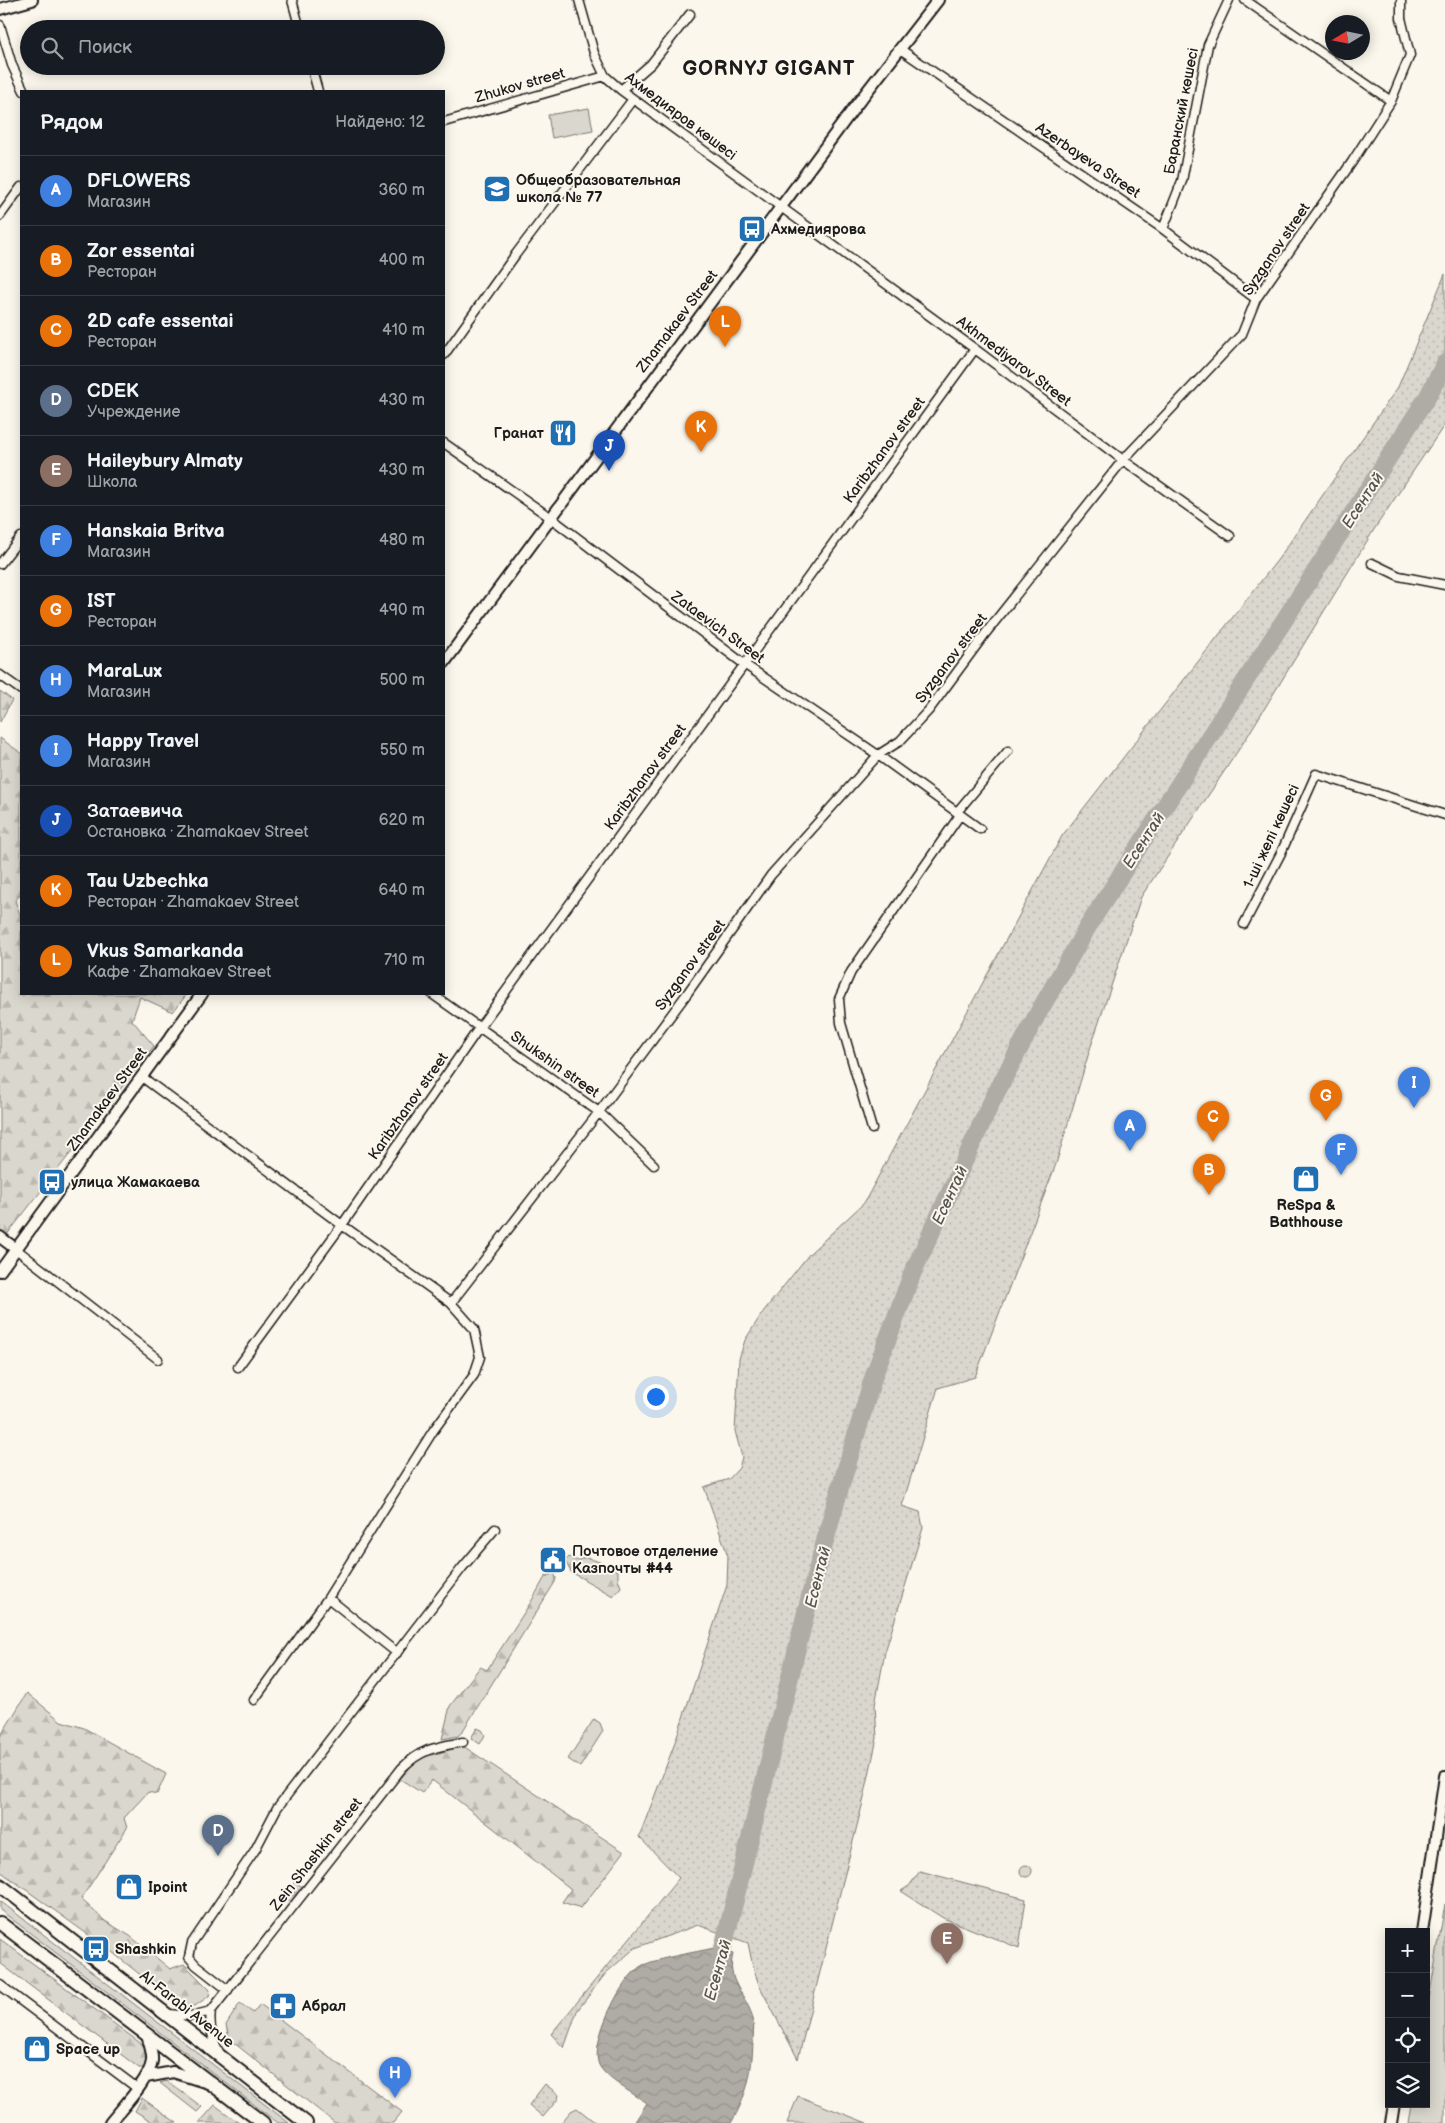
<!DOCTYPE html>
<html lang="ru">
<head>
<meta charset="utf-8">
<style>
	:root { --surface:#171b24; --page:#20242c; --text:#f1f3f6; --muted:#9ea1a6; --line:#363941; --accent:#8c9099 }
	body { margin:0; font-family:"Balsamiq Sans",sans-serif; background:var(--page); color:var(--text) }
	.controls { position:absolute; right:15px; bottom:15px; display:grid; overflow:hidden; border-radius:0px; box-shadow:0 2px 12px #0003 }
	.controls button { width:45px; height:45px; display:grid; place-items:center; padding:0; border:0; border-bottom:1px solid var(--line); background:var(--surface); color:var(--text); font:25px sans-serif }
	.compass { position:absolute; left:1325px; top:15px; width:45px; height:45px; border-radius:50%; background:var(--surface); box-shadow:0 2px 12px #0003; rotate:260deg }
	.you { position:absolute; left:655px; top:1396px; width:18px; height:18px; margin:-12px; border:4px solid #fff; border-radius:50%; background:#1a73e8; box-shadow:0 0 0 8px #1a73e833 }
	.badge { display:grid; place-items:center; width:32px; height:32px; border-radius:50%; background:var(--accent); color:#fff; font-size:16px; font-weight:700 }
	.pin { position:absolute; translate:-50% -41px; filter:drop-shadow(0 1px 2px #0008) }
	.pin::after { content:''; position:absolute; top:26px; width:18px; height:15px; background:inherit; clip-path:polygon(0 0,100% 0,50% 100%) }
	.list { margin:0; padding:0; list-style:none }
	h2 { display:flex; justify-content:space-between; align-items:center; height:65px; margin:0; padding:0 20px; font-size:21px }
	h2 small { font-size:16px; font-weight:400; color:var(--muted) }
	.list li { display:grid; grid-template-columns:32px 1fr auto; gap:15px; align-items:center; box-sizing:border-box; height:70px; padding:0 20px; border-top:1px solid var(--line) }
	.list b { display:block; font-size:19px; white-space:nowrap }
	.list p { margin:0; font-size:16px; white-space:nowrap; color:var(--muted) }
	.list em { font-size:16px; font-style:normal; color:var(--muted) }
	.icon { flex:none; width:28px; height:28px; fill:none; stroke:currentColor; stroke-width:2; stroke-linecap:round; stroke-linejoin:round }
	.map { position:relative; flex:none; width:1445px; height:2123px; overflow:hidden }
	.search { position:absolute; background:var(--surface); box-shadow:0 2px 12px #0003; left:20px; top:20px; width:425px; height:55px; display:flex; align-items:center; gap:12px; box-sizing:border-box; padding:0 18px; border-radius:28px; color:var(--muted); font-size:19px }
	.panel { position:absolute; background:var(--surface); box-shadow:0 2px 12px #0003; left:20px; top:90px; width:425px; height:905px; border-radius:0px }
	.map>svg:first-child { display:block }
	.green { fill:#dad7ce; stroke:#7b7a75 }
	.forest { fill:url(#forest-firs); stroke:#7b7a75 }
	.park { fill:url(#park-dots); stroke:#7b7a75 }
	.water { fill:url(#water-waves); stroke:#74726e }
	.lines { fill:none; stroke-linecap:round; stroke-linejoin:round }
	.river { stroke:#afaca5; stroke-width:18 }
	.minor-casing { stroke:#1c1c1c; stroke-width:11 }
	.tertiary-casing { stroke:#1c1c1c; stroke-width:14 }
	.primary-casing { stroke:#1c1c1c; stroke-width:16 }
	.minor { stroke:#fbf7ec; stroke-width:8 }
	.tertiary { stroke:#fbf7ec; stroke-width:10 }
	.primary { stroke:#fbf7ec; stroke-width:12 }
	.labels { text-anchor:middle; stroke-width:4; stroke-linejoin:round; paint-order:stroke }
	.street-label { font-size:15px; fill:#1c1c1c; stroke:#fbf7ec }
	.poi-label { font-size:15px; font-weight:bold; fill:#1c1c1c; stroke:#fbf7ec; text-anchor:start }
	.water-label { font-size:16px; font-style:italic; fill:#575653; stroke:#fbf7ec }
	.district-label { font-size:20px; font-weight:bold; letter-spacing:1px; fill:#1c1c1c; stroke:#fbf7ec }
</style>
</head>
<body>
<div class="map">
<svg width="1445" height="2123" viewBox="0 0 1445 2123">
	<defs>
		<pattern id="forest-firs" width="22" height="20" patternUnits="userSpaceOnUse" patternTransform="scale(1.25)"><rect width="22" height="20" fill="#dad7ce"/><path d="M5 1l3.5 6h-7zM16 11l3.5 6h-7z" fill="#bab8b0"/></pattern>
		<pattern id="park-dots" width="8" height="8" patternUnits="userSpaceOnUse" patternTransform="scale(1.25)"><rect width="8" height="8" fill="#dad7ce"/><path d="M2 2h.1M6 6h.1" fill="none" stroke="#bab8b0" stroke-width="1.8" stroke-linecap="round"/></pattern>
		<pattern id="water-waves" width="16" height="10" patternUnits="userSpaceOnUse" patternTransform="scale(1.25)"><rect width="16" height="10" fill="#afaca5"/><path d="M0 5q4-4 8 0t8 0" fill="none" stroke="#96938d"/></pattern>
	</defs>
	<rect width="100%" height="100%" fill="#fbf7ec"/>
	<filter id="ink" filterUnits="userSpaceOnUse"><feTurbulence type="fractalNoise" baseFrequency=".02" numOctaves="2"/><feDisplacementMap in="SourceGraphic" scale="10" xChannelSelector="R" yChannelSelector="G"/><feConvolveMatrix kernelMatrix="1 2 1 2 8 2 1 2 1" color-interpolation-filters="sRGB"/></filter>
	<g filter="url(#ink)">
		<!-- green -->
		<path class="green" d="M589 108 593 130 552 138 548 115Z
			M1020 1871a6 6 0 1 1 12 0a6 6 0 1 1-12 0Z
			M0 1901 289 2123H278L0 1910Z
			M1445 1904V2123H1409L1412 2104H1426V2017Z
			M167 2081 202 2107 197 2112 160 2083Z
			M798 2096 867 2123H787Z
			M577 2108 596 2123H561L571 2111Z"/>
		<!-- forest -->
		<path class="forest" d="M0 691 12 700 0 722Z
			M0 738 21 753V893L15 901 21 917V994H187L173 1012 140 997 132 1020 154 1046 6 1236 0 1231Z
			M569 1557C575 1561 578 1562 584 1557 592 1559 612 1566 618 1571V1579L621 1587 613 1596 571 1572 565 1561Z
			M554 1573 556 1578 555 1582 462 1732 458 1736 442 1739 450 1706 480 1667 487 1670 531 1602 545 1577Z
			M27 1693 61 1721 84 1728 166 1774 157 1794 148 1792 124 1818 127 1828 81 1899 105 1921 130 1936 170 1969 184 1964 210 1990 209 1996 195 2006H179L112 1952 0 1871V1737Z
			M594 1719 600 1723 603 1731 580 1767 568 1759Z
			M477 1728 482 1730 485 1735 480 1744 471 1738Z
			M463 1746 624 1852 581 1908 562 1902 571 1889 432 1780 422 1793 400 1779 418 1759Z
			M295 1882 304 1888 292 1903 284 1897Z
			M0 1939 147 2048 148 2061 145 2068H139L0 1963Z
			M240 2003 253 2013 260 2004 402 2112 393 2123H335L229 2039 226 2025Z
			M142 2098 177 2123H154L135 2111Z
			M215 2105 239 2123H199Z"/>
		<!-- park -->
		<path class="park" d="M1445 274V424L1375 528 1247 737 1141 897 1090 1049 1056 1164 975 1377 938 1388 902 1506 920 1512 923 1528 885 1652 875 1705 877 1738 864 1798 798 2059 759 1985 753 1967 748 1943 698 1925 635 1948 606 1973 577 2011 564 2048 551 2034 679 1878 639 1837 673 1748 727 1585 728 1556 704 1487 729 1479 739 1468 742 1457 735 1431 737 1397 739 1359 745 1340 763 1312 810 1253 864 1203 1062 836 1279 558 1398 387Z
			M920 1871 1026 1899 1019 1948 943 1918 901 1891 909 1886Z
			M545 2084 559 2095 558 2099 543 2117 529 2105Z"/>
		<!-- water -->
		<path class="water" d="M714 1948 733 1954C726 1980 744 1992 752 2015 755 2023 753 2033 753 2042 752 2072 747 2097 731 2123H634L647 2103C634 2094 606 2079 599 2065 589 2043 622 1975 643 1965 663 1957 692 1953 714 1948Z"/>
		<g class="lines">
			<!-- river -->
			<path class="river" d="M717 1972 810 1596 833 1512 874 1375 913 1272 993 1099 1037 1015 1090 923 1428 396 1445 363"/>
			<!-- minor casing -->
			<g class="minor-casing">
				<path id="minor" d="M292 0 300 29
					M579 0 594 53 605 76 621 90 975 349 1123 460 1230 536
					M1245 0 1391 101
					M0 25 12 65 24 91
					M900 49 1163 229 1256 299
					M311 66 318 91
					M621 90 651 64 690 14
					M444 122 605 76
					M0 216 21 187
					M1163 229 1182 181 1208 45 1229 0
					M444 355 516 254 633 99
					M444 443 551 518 744 664 878 755 980 829
					M1372 563 1399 576 1445 585
					M0 564 21 537
					M0 675 21 690
					M957 812 1008 751
					M1244 924 1281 853 1316 774 1445 815
					M432 994 599 1112 654 1165
					M142 1077 342 1225 451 1303 474 1329 480 1357 474 1375 433 1431 328 1598 254 1700
					M872 1129 841 1023 839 999 851 972 960 815
					M16 1249 158 1359
					M451 1303 599 1112 686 995 771 875 878 755 900 741 929 710 985 634 1123 460 1242 334 1256 299 1352 162 1391 101 1410 55 1401 18V0
					M238 1367 342 1225 479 1028 975 349
					M328 1598 397 1653
					M0 1985 137 2088
					M228 1990 196 1965 189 1957 192 1943 255 1850 277 1808 462 1568 495 1529
					M211 2011C209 2026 212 2039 219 2052
					M169 2014 191 2016 211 2011 402 1768C422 1748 437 1747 463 1742"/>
			</g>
			<!-- tertiary casing -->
			<g class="tertiary-casing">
				<path id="tertiary" d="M0 9 32 0
					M444 663 854 108 938 0
					M0 1237 16 1249
					M0 1271 202 994
					M1422 1932 1445 1776
					M146 2077 173 2072 208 2083
					M110 2123C122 2108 150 2079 152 2061 153 2053 149 2043 147 2035
					M1391 2123 1394 2104"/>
			</g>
			<!-- primary casing -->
			<g class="primary-casing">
				<path id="primary" d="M0 1885 306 2123
					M0 1923 263 2123"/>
			</g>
			<!-- minor -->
			<use href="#minor" class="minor"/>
			<!-- tertiary -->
			<use href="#tertiary" class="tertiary"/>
			<!-- primary -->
			<use href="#primary" class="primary"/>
		</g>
	</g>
	<!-- icons -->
	<defs>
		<g id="school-square" transform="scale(1.4375)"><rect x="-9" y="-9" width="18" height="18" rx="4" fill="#1f6fb2" stroke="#fbf7ec"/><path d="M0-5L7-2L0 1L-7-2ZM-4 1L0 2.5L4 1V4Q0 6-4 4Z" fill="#fff"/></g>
		<g id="bus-square" transform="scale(1.4375)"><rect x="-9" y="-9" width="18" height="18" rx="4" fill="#1f6fb2" stroke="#fbf7ec"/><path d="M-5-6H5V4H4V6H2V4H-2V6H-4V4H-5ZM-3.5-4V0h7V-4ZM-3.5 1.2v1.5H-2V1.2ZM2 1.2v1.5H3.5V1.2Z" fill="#fff"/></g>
		<g id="restaurant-square" transform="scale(1.4375)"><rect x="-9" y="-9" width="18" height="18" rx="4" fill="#1f6fb2" stroke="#fbf7ec"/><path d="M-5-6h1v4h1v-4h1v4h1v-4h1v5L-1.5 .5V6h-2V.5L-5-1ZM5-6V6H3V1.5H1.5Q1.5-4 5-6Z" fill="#fff"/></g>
		<g id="shop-square" transform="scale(1.4375)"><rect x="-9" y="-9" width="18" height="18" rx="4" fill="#1f6fb2" stroke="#fbf7ec"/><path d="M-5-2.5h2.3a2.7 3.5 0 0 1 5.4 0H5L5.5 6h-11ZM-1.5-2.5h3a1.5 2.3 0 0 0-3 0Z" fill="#fff"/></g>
		<g id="civic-square" transform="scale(1.4375)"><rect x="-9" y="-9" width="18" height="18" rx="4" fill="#1f6fb2" stroke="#fbf7ec"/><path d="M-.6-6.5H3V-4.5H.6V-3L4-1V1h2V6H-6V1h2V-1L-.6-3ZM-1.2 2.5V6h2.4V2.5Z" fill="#fff"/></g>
		<g id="pharmacy-square" transform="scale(1.4375)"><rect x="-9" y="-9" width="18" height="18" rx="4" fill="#1f6fb2" stroke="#fbf7ec"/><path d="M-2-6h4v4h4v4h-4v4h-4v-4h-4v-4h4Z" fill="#fff"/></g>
	</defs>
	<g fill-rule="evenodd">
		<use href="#school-square" x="497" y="189"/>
		<use href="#bus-square" x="752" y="229"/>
		<use href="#restaurant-square" x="563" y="433"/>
		<use href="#shop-square" x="1306" y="1179"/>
		<use href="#bus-square" x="52" y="1182"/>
		<use href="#civic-square" x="553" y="1560"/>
		<use href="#shop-square" x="129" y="1887"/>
		<use href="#bus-square" x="96" y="1949"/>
		<use href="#pharmacy-square" x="283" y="2006"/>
		<use href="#shop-square" x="37" y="2049"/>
	</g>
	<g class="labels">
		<!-- street labels -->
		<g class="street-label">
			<text transform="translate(520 85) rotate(-16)" y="5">Zhukov street</text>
			<text transform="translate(1181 111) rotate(-79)" y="5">Баранский көшесі</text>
			<text transform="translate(681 116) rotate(37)" y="5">Ахмедияров көшесі</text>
			<text transform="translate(1088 160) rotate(34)" y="5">Azerbayeva Street</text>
			<text transform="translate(1276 249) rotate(-56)" y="5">Syzganov street</text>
			<text transform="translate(677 321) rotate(-53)" y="5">Zhamakaev Street</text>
			<text transform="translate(1014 361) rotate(37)" y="5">Akhmediyarov Street</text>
			<text transform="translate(884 450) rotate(-54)" y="5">Karibzhanov street</text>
			<text transform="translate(718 627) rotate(36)" y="5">Zataevich Street</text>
			<text transform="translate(951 658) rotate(-53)" y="5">Syzganov street</text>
			<text transform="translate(645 777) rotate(-54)" y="5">Karibzhanov street</text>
			<text transform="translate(1271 836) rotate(-65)" y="5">1-ші желі көшесі</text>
			<text transform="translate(690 965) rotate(-54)" y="5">Syzganov street</text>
			<text transform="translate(555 1064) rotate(35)" y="5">Shukshin street</text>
			<text transform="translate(107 1099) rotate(-54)" y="5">Zhamakaev Street</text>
			<text transform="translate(408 1106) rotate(-55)" y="5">Karibzhanov street</text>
			<text transform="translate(316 1854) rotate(-52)" y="5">Zein Shashkin street</text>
			<text transform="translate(187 2009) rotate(38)" y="5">Al-Farabi Avenue</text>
		</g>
		<!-- poi labels -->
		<g class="poi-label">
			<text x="516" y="185">Общеобразовательная<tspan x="516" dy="17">школа № 77</tspan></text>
			<text x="771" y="234">Ахмедиярова</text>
			<text x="544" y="438" text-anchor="end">Гранат</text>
			<text x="71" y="1187">улица Жамакаева</text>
			<text x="1306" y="1210" text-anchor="middle">ReSpa &amp;<tspan x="1306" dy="17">Bathhouse</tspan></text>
			<text x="572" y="1556">Почтовое отделение<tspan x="572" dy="17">Казпочты #44</tspan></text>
			<text x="148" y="1892">Ipoint</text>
			<text x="115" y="1954">Shashkin</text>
			<text x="302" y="2011">Абрал</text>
			<text x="56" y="2054">Space up</text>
		</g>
		<!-- water labels -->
		<g class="water-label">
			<text transform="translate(1362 500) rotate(-57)" y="6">Есентай</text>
			<text transform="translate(1143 840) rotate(-57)" y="6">Есентай</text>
			<text transform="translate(949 1195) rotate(-65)" y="6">Есентай</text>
			<text transform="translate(817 1577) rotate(-76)" y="6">Есентай</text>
			<text transform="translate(717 1970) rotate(-74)" y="6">Есентай</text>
		</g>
		<!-- district labels -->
		<g class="district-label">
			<text x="769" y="75">GORNYJ GIGANT</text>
		</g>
	</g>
</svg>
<div class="controls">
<button>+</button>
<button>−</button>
<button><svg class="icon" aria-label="locate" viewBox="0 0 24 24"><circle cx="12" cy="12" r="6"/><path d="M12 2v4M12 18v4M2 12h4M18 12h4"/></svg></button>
<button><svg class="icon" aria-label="layers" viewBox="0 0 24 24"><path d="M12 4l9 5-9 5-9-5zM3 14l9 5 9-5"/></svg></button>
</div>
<svg class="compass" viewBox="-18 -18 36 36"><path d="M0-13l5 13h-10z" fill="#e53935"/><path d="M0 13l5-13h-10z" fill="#9ea1a6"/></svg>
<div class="you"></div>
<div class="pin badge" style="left:1130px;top:1151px;background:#3f7fe0">A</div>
<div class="pin badge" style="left:1209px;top:1195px;background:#e8710a">B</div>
<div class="pin badge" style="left:1213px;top:1142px;background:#e8710a">C</div>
<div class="pin badge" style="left:218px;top:1856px;background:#5c6f8a">D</div>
<div class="pin badge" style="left:947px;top:1964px;background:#8d6e63">E</div>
<div class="pin badge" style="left:1341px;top:1175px;background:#3f7fe0">F</div>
<div class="pin badge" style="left:1326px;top:1121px;background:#e8710a">G</div>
<div class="pin badge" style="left:395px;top:2098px;background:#3f7fe0">H</div>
<div class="pin badge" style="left:1414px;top:1108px;background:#3f7fe0">I</div>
<div class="pin badge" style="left:609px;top:471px;background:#1a4fb4">J</div>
<div class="pin badge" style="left:701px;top:452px;background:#e8710a">K</div>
<div class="pin badge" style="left:725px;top:347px;background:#e8710a">L</div>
<div class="search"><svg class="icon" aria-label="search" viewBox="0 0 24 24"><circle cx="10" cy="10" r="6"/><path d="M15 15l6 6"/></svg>Поиск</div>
<section class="panel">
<h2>Рядом<small>Найдено: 12</small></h2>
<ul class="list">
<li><span class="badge" style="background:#3f7fe0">A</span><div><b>DFLOWERS</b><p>Магазин</p></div><em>360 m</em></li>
<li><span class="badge" style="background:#e8710a">B</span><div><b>Zor essentai</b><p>Ресторан</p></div><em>400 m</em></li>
<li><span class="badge" style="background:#e8710a">C</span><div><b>2D cafe essentai</b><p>Ресторан</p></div><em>410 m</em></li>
<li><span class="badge" style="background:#5c6f8a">D</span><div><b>CDEK</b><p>Учреждение</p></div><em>430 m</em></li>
<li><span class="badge" style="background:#8d6e63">E</span><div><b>Haileybury Almaty</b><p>Школа</p></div><em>430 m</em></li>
<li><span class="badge" style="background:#3f7fe0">F</span><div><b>Hanskaia Britva</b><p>Магазин</p></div><em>480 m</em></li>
<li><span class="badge" style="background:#e8710a">G</span><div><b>IST</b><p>Ресторан</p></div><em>490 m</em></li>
<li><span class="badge" style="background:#3f7fe0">H</span><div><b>MaraLux</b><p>Магазин</p></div><em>500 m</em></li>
<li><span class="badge" style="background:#3f7fe0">I</span><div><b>Happy Travel</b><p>Магазин</p></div><em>550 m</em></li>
<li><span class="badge" style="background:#1a4fb4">J</span><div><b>Затаевича</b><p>Остановка · Zhamakaev Street</p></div><em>620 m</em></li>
<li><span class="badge" style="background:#e8710a">K</span><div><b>Tau Uzbechka</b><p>Ресторан · Zhamakaev Street</p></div><em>640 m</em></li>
<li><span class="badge" style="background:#e8710a">L</span><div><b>Vkus Samarkanda</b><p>Кафе · Zhamakaev Street</p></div><em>710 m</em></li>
</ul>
</section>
</div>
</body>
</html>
